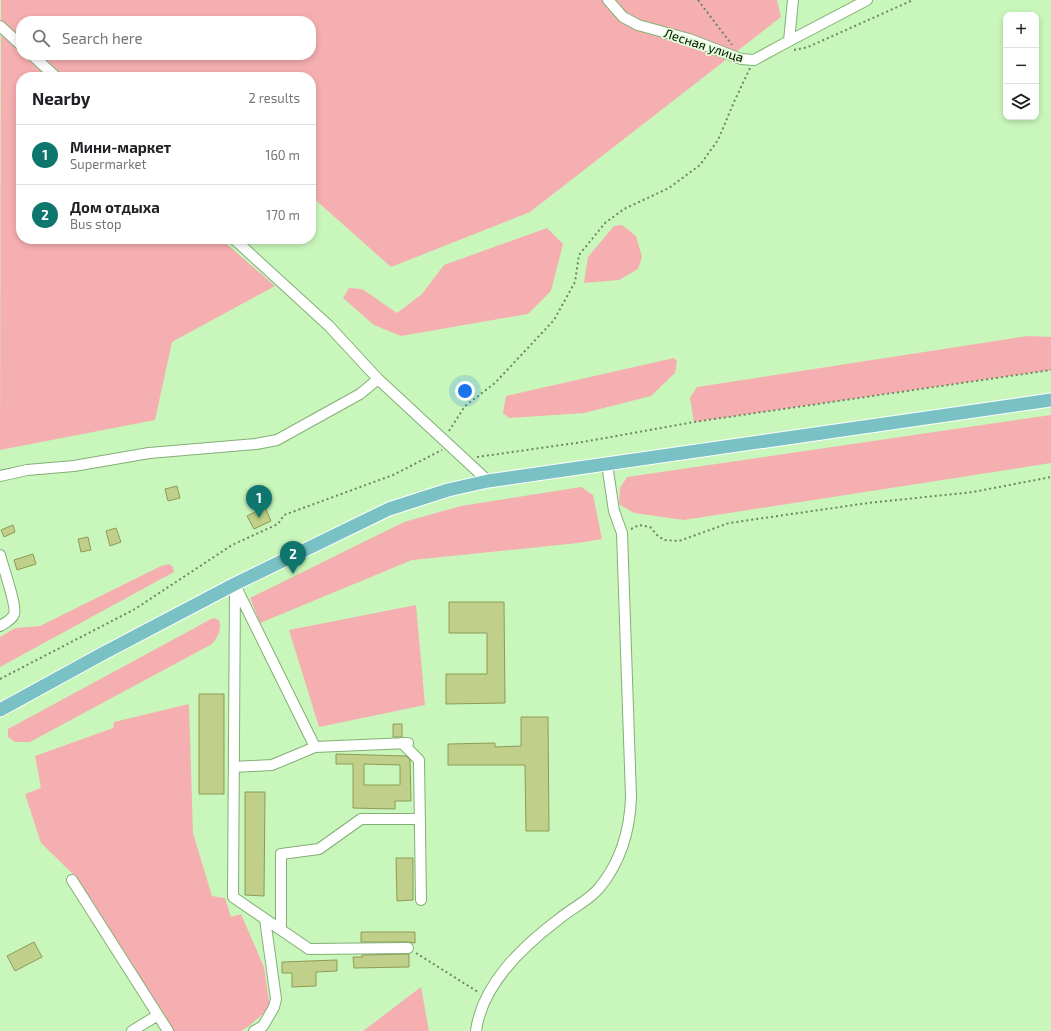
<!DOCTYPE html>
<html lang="en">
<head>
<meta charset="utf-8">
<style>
	:root { --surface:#fff; --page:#f2f2f2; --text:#202124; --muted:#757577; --line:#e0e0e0; --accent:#0f766e }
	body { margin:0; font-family:"Exo 2",sans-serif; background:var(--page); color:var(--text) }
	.controls { position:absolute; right:12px; top:12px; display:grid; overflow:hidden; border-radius:8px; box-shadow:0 2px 6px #0003 }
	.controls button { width:36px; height:36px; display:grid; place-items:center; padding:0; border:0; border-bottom:1px solid var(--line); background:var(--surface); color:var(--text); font:20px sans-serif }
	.you { position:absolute; left:465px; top:391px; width:14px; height:14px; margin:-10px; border:3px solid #fff; border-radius:50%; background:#1a73e8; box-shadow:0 0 0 6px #1a73e833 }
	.badge { display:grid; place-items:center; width:26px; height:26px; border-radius:50%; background:var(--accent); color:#fff; font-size:13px; font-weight:700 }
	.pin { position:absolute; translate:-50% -33px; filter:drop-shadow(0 1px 2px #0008) }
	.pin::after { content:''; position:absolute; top:21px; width:14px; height:12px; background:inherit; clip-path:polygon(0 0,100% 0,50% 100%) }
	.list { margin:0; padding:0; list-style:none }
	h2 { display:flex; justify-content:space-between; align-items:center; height:52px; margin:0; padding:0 16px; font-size:17px }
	h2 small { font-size:13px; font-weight:400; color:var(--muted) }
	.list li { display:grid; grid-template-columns:26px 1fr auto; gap:12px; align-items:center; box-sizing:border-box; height:60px; padding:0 16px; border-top:1px solid var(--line) }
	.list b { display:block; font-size:15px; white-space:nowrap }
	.list p { margin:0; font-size:13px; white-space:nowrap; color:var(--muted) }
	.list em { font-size:13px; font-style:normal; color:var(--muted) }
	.icon { flex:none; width:22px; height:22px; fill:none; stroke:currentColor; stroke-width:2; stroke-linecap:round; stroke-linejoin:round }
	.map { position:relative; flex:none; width:1051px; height:1031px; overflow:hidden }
	.search { position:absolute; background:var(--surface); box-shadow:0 2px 6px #0003; left:16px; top:16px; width:300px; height:44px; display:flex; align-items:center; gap:10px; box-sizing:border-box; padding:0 14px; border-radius:16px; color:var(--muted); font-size:15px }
	.panel { position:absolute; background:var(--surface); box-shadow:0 2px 6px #0003; left:16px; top:72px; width:300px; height:172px; border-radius:16px }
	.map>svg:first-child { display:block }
	.green { fill:#f6afb0; fill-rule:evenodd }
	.building { fill:#c0cf89; stroke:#8d9b57; fill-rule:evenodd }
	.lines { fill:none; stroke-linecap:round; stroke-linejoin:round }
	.minor-casing { stroke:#83af76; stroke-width:12 }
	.major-casing { stroke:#fff; stroke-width:15 }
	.path { stroke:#698861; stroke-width:2; stroke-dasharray:2 3; stroke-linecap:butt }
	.minor { stroke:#fff; stroke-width:10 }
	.major { stroke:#79c1c4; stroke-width:13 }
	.labels { text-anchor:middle; stroke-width:3.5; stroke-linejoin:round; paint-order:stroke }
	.street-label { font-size:13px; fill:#041201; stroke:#e3ffda }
</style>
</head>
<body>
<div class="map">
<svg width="1051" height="1031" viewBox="0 0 1051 1031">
	<rect width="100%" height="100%" fill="#c9f7bb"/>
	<!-- green -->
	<path class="green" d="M1 0H777L781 17 530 212 391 267 311 196V77H21V239H221L275 286 172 342 155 420 0 450ZM21 21H311V55H21Z
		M622 225 636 236 642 257 638 269 619 280 584 283 588 257 614 226Z
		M547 228 563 244 551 291 528 314 401 336 374 325 343 298 349 288 362 289 397 313 422 294 444 265Z
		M1028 336 1051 337V370L694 422 690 398 697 387Z
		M674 358 677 361 675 373 651 396 584 413 509 418 503 413 506 396Z
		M1051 415V463L684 520 634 513 619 504 620 488 627 477Z
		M581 487 593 495 602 539 578 543 412 560 260 623 250 598 404 522 461 506Z
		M169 564 173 567 174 572 0 667V637L15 628 40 626 161 566Z
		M416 605 425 705 319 727 289 630Z
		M213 618 219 620C222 630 218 636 212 644L30 742H15L8 737V729Z
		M189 704 193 833 212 896 225 898 231 917 241 914 264 967 270 1008 249 1026 241 1031H174L78 879 41 843 25 794 41 788 35 756 113 728 114 722Z
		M421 987 429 1031H363Z"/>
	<!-- building -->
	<path class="building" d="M177 486 180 498 168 501 165 489Z
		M265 507 271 521 254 529 247 516Z
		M13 525 15 532 4 537 1 530Z
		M116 528 121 542 110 546 106 531Z
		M88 537 91 550 81 552 78 539Z
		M33 554 36 564 17 570 14 560Z
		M449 602H504L505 703 446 704V674H487V633H449Z
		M199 694H224V794H199Z
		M521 717H548L549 831H526L525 765H448V744L495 743V747L521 746Z
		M393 724H402V737H393Z
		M336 754 406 756 410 760 411 801H395V809L353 808V764H336ZM364 764 400 765V785H364Z
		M245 792H265L264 896 245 895Z
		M396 858H413V900L397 901Z
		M361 932H415V943L408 942H361Z
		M34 942 42 957 15 971 7 956Z
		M409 954V967L354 968 353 957H362V955Z
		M337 960V971L316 972V986L292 987V973H282V962Z"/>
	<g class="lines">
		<!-- minor casing -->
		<g class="minor-casing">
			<path id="minor" d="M608 0 623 17 638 25 689 39 741 59 754 60 789 41 793 0
				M0 26 21 45
				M789 41 867 0
				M32 55 56 77
				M234 239 329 326 378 379 488 481
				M0 476 27 470 74 466 149 453 256 444 277 440 360 394 378 379
				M0 555C3 567 17 606 14 614 12 620 5 623 0 626
				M235 584 233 897 309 949 408 948
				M402 743 419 760 421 900
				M315 747 408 743
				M234 767 272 765 315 747 236 587
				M72 880 168 1031
				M281 930V854L319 849 361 819H420
				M132 1031 158 1015
				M254 1031 263 1026 274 1007 276 999 265 919
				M476 1031C482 984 523 946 559 919 572 908 590 900 600 887 621 861 630 829 631 797L622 533 614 511 607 464"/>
		</g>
		<!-- major casing -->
		<g class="major-casing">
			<path id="major" d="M0 710 102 654 235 584 389 509 448 490 488 481 1051 400"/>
		</g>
		<!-- path -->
		<path class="path" d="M698 0 732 45
			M794 50 808 47 913 0
			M449 431 465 406 495 383 554 320 575 282 579 255 605 223 624 209 669 188 700 165 718 140 734 102 750 68
			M477 457 583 442 694 422 1051 370
			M631 529 639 525 650 527 657 535 664 540 679 541 729 523 868 503 973 492 1051 477
			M0 679 135 609 232 545 278 524 284 515 393 475 442 450
			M416 953 478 992"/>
		<!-- minor -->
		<use href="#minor" class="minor"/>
		<!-- major -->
		<use href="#major" class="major"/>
	</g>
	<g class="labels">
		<!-- street labels -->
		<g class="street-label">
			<text transform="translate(704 45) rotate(18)" y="5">Лесная улица</text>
		</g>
	</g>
</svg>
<div class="controls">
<button>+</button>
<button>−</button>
<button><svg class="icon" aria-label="layers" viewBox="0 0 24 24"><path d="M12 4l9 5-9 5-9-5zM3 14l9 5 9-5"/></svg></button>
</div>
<div class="you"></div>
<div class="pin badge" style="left:259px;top:518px">1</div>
<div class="pin badge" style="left:293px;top:574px">2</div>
<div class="search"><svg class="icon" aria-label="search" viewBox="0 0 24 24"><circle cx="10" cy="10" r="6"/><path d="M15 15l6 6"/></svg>Search here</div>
<section class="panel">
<h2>Nearby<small>2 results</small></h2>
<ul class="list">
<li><span class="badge">1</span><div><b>Мини-маркет</b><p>Supermarket</p></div><em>160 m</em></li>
<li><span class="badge">2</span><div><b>Дом отдыха</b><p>Bus stop</p></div><em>170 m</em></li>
</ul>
</section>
</div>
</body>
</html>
